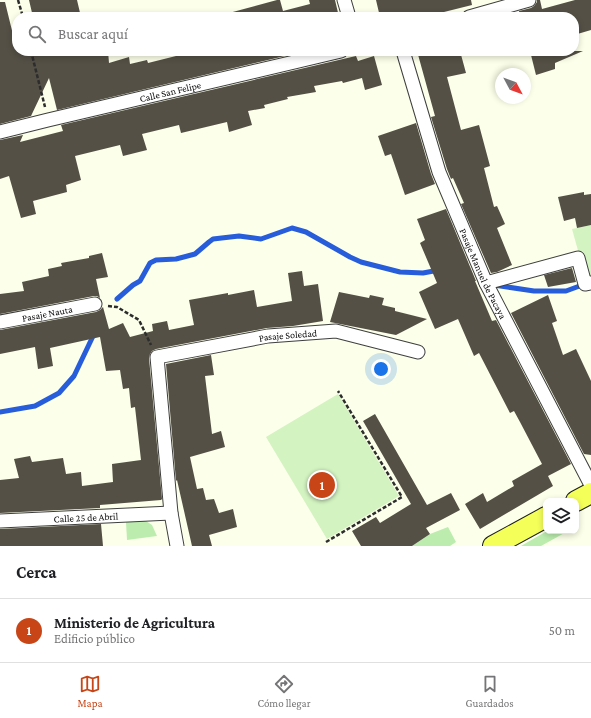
<!DOCTYPE html>
<html lang="es">
<head>
<meta charset="utf-8">
<style>
	:root { --surface:#fff; --page:#f2f2f2; --text:#202124; --muted:#757577; --line:#e0e0e0; --accent:#c74516 }
	body { margin:0; font-family:"Crimson Pro",serif; background:var(--page); color:var(--text) }
	.controls { position:absolute; right:12px; bottom:12px; display:grid; overflow:hidden; border-radius:8px; box-shadow:0 2px 6px #0003 }
	.controls button { width:36px; height:36px; display:grid; place-items:center; padding:0; border:0; border-bottom:1px solid var(--line); background:var(--surface); color:var(--text); font:20px sans-serif }
	.compass { position:absolute; left:495px; top:68px; width:36px; height:36px; border-radius:50%; background:var(--surface); box-shadow:0 2px 6px #0003; rotate:131deg }
	.you { position:absolute; left:381px; top:369px; width:14px; height:14px; margin:-10px; border:3px solid #fff; border-radius:50%; background:#1a73e8; box-shadow:0 0 0 6px #1a73e833 }
	.badge { display:grid; place-items:center; width:26px; height:26px; border-radius:50%; background:var(--accent); color:#fff; font-size:13px; font-weight:700 }
	.pin { position:absolute; translate:-50% -50%; border:2px solid #fff; box-shadow:0 1px 4px #0006 }
	.list { margin:0; padding:0; list-style:none }
	h2 { display:flex; justify-content:space-between; align-items:center; height:52px; margin:0; padding:0 16px; font-size:17px }
	h2 small { font-size:13px; font-weight:400; color:var(--muted) }
	.list li { display:grid; grid-template-columns:26px 1fr auto; gap:12px; align-items:center; box-sizing:border-box; height:64px; padding:0 16px; border-top:1px solid var(--line) }
	.list b { display:block; font-size:15px; white-space:nowrap }
	.list p { margin:0; font-size:13px; white-space:nowrap; color:var(--muted) }
	.list em { font-size:13px; font-style:normal; color:var(--muted) }
	.icon { flex:none; width:22px; height:22px; fill:none; stroke:currentColor; stroke-width:2; stroke-linecap:round; stroke-linejoin:round }
	.map { position:relative; flex:none; width:591px; height:546px; overflow:hidden }
	.search { position:absolute; background:var(--surface); box-shadow:0 2px 6px #0003; left:12px; right:12px; top:12px; height:44px; display:flex; align-items:center; gap:10px; box-sizing:border-box; padding:0 14px; border-radius:16px; color:var(--muted); font-size:15px }
	.sheet { height:116px; background:var(--surface) }
	nav { display:flex; justify-content:space-around; align-items:center; box-sizing:border-box; height:56px; border-top:1px solid var(--line); background:var(--surface); font-size:11px; color:var(--muted) }
	nav a { display:grid; justify-items:center; gap:2px }
	nav .on { color:var(--accent) }
	.map>svg:first-child { display:block }
	.green { fill:#bcedaf }
	.pitch { fill:#d3f3c1 }
	.lines { fill:none; stroke-linecap:round; stroke-linejoin:round }
	.stream { stroke:#275cda; stroke-width:5 }
	.building { fill:#545046 }
	.street-casing { stroke:#3e3e3e; stroke-width:15 }
	.primary-casing { stroke:#1c1c1c; stroke-width:22 }
	.path { stroke:#2d2d2d; stroke-width:2.5; stroke-dasharray:4 2; stroke-linecap:butt }
	.street { stroke:#fff; stroke-width:13 }
	.primary { stroke:#f4ff59; stroke-width:20 }
	.labels { text-anchor:middle; stroke-width:4; stroke-linejoin:round; paint-order:stroke }
	.street-label { font-size:10px; fill:#0b0b0b; stroke:#fff }
</style>
</head>
<body>
<div class="map">
<svg width="591" height="546" viewBox="0 0 591 546">
	<rect width="100%" height="100%" fill="#fcffe9"/>
	<!-- green -->
	<path class="green" d="M146 521 152 525 157 536 127 540 126 522Z
		M448 527 456 542 450 546H412L430 534Z
		M547 531H568L541 546H521Z"/>
	<!-- pitch -->
	<path class="pitch" d="M591 225V278L586 279 572 229Z
		M338 394 399 496 327 539 266 437Z"/>
	<g class="lines">
		<!-- stream -->
		<path class="stream" d="M494 285 534 291H566L585 284
			M117 299 133 285 140 281 150 263 156 260 176 259 195 254 209 242 213 239 239 236 261 239 292 228 306 232 350 257 361 262 400 272 423 273 439 270
			M0 412 35 406 59 393 74 376 94 334"/>
	</g>
	<!-- building -->
	<path class="building" d="M29 0H77L81 17H33Z
		M277 0H280L283 11 310 4 309 0H335L339 17H229V13Z
		M376 0H471L472 5 424 17H380Z
		M537 0H540L542 9 575 0H591V30L574 35V17H520L519 11 531 8 534 6 537 2Z
		M0 2H5L17 51H108L109 63 129 57 130 64 147 60 148 63 196 51H306L57 110 49 78 31 116 0 124Z
		M417 51H460L466 73 447 77 461 130 479 125 490 166 484 168 494 207 497 206 505 224 497 228 512 265 497 272 491 273 461 204 464 203 453 178 451 179 447 169 431 117 435 116Z
		M530 51H583L555 63V69L536 75Z
		M356 56 358 61 374 56 382 85 365 90 362 78 343 83 342 81 314 86 316 92 287 97 288 99 264 105 265 108 248 111 252 125 229 132 227 122 181 133 179 125 142 134 147 150 123 156 120 145 75 156 81 180 66 185 67 192 33 201 36 214 21 218 9 176 0 179V140L23 135 20 142 63 131 61 125Z
		M416 123 431 174 435 184 405 195 391 154 385 156 378 136Z
		M584 192V195L591 194V225L577 228 575 218 564 221 558 197Z
		M446 209 476 281H475L492 321 496 320 571 464 548 476 553 486 480 529 465 504 483 493 487 502 514 486 512 481 542 464 520 422 514 411 510 413 479 353 474 356 458 319 435 329 419 292 437 283 420 243 425 240 417 219Z
		M102 253 108 277 96 279 100 298 97 296H94L0 314V294L24 291 22 282 49 276 48 269 62 266 61 263 89 258V256Z
		M572 268 576 282 548 287 544 275Z
		M302 271 304 286 318 284 323 321 293 326 267 328 156 349 152 351 150 354 149 358 162 499 161 500 100 505V508L0 513V480L19 478 14 459 30 456 32 462 63 458 66 474 81 472 82 486 113 482 112 464 141 460 135 407 131 408 129 388 123 389 120 370 106 371 100 337 50 348 53 366 38 369 35 347 0 354V330L96 312 100 310 103 307 109 329 123 323 130 337 153 331 152 324 167 321 169 330 194 325 189 300 228 293V295L254 290 257 307 292 301 288 273Z
		M339 292 369 298 370 295 384 298 382 305 395 308V311L427 319 396 335 330 322Z
		M548 295 557 321 552 323 563 355 576 349 591 381V455L584 454 511 313Z
		M211 355 214 375 205 376 212 434 221 431 225 447 190 457 197 489 203 488 206 500 214 499 219 513 233 509 237 527 209 535 212 546H192L177 480 176 481 166 364Z
		M375 414 427 505 451 493 460 510 426 528 430 534 412 546H361L352 531 376 517 380 523 411 504 363 421Z
		M101 524 103 546H0V529Z"/>
	<g class="lines">
		<!-- street casing -->
		<g class="street-casing">
			<g id="street">
				<path d="M344 0 349 17"/>
				<path d="M469 17 529 0"/>
				<path id="s1" d="M403 51 439 172 486 283 591 485"/>
				<path id="s2" d="M0 132 48 120 341 51"/>
				<path d="M486 283 578 258 585 284 591 283"/>
				<path id="s3" d="M0 322 95 304"/>
				<path id="s4" d="M0 521 171 513"/>
				<path id="s5" d="M177 546 171 513 157 357 268 336 336 331 418 352"/>
			</g>
		</g>
		<!-- primary casing -->
		<g class="primary-casing">
			<path id="primary" d="M576 501 591 493
				M493 546 546 517"/>
		</g>
		<!-- path -->
		<path class="path" d="M18 0 23 17
			M31 51 45 107
			M108 306 117 307 139 320 151 345
			M326 542 402 497 338 391"/>
		<!-- street -->
		<use href="#street" class="street"/>
		<!-- primary -->
		<use href="#primary" class="primary"/>
	</g>
	<g class="labels">
		<!-- street labels -->
		<g class="street-label">
			<text dy="4" stroke="none"><textPath href="#s2" startOffset="175">Calle San Felipe</textPath></text>
			<text dy="4" stroke="none"><textPath href="#s1" startOffset="237">Pasaje Manuel de Pacaya</textPath></text>
			<text dy="4" stroke="none"><textPath href="#s3" startOffset="48">Pasaje Nauta</textPath></text>
			<text dy="4" stroke="none"><textPath href="#s5" startOffset="323">Pasaje Soledad</textPath></text>
			<text dy="4" stroke="none"><textPath href="#s4" startOffset="86">Calle 25 de Abril</textPath></text>
		</g>
	</g>
</svg>
<div class="controls">
<button><svg class="icon" aria-label="layers" viewBox="0 0 24 24"><path d="M12 4l9 5-9 5-9-5zM3 14l9 5 9-5"/></svg></button>
</div>
<svg class="compass" viewBox="-18 -18 36 36"><path d="M0-13l5 13h-10z" fill="#e53935"/><path d="M0 13l5-13h-10z" fill="#757577"/></svg>
<div class="you"></div>
<div class="pin badge" style="left:322px;top:485px">1</div>
<div class="search"><svg class="icon" aria-label="search" viewBox="0 0 24 24"><circle cx="10" cy="10" r="6"/><path d="M15 15l6 6"/></svg>Buscar aquí</div>
</div>
<section class="sheet">
<h2>Cerca<small></small></h2>
<ul class="list">
<li><span class="badge">1</span><div><b>Ministerio de Agricultura</b><p>Edificio público</p></div><em>50 m</em></li>
</ul>
</section>
<nav>
<a class="on"><svg class="icon" aria-label="map" viewBox="0 0 24 24"><path d="M3 6l6-2 6 2 6-2v14l-6 2-6-2-6 2zM9 4v14M15 6v14"/></svg>Mapa</a>
<a><svg class="icon" aria-label="directions" viewBox="0 0 24 24"><path d="M12 3l9 9-9 9-9-9zM9 14v-3h6M13 9l2 2-2 2"/></svg>Cómo llegar</a>
<a><svg class="icon" aria-label="saved" viewBox="0 0 24 24"><path d="M7 4h10v16l-5-4-5 4z"/></svg>Guardados</a>
</nav>
</body>
</html>
